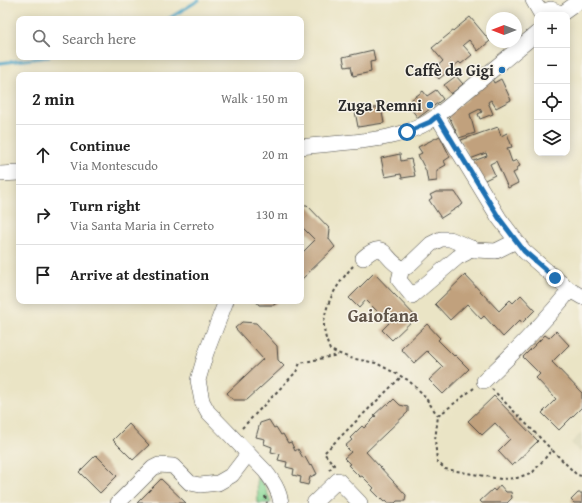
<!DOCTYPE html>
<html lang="en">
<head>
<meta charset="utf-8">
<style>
	:root { --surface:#fff; --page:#f2f2f2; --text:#222; --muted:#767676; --line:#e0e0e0 }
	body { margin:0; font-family:"Gentium Book Plus",serif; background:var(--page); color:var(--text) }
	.controls { position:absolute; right:12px; top:12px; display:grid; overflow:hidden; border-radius:8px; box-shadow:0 2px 10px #0003 }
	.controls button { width:36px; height:36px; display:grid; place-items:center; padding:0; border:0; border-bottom:1px solid var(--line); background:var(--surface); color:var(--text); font:20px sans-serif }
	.compass { position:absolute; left:486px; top:12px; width:36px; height:36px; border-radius:50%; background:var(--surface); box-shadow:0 2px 10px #0003; rotate:270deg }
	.stop { position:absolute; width:12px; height:12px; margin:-9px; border:3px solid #1f6fb2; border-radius:50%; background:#fff }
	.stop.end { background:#1f6fb2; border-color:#fff; box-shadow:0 1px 4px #0008 }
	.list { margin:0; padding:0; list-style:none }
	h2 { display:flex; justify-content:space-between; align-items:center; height:52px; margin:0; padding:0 16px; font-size:17px }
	h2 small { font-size:13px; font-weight:400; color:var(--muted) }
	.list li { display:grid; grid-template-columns:26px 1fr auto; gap:12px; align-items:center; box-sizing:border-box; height:60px; padding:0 16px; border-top:1px solid var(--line) }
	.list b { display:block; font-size:15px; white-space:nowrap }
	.list p { margin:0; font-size:13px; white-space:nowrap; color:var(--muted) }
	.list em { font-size:13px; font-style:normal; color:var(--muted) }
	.icon { flex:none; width:22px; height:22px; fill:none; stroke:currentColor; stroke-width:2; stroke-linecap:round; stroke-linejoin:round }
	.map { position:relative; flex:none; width:582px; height:503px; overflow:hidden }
	.search { position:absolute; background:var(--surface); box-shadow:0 2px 10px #0003; left:16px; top:16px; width:288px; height:44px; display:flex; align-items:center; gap:10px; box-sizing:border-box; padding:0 14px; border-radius:8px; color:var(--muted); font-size:15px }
	.panel { position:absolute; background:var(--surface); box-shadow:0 2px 10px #0003; left:16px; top:72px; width:288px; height:232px; border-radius:8px }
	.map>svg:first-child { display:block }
	.built { fill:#d9d6b5 }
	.green { fill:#8dda99; stroke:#5c8262 }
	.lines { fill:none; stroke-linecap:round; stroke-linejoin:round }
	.stream { stroke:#4ba6c9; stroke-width:3 }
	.building { fill:#c1a17d }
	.minor-casing { stroke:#484742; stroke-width:16 }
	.path { stroke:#484742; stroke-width:2; stroke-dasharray:3 3; stroke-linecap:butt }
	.minor { stroke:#fff; stroke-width:15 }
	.route { stroke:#1f6fb2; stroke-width:5 }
	.poi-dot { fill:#1f6fb2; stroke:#f7f3e8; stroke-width:1.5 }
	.labels { text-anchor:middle; stroke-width:3; stroke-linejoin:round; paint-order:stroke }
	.poi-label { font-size:16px; font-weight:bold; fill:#2b2b2b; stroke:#f7f3e8; text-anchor:end }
	.quarter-label { font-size:18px; font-weight:bold; fill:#605448; stroke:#f7f3e8 }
</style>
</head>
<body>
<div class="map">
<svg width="582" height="503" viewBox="0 0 582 503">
	<rect width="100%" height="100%" fill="#f7f3e8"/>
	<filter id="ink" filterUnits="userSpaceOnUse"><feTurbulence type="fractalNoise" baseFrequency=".025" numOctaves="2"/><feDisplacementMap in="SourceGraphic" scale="8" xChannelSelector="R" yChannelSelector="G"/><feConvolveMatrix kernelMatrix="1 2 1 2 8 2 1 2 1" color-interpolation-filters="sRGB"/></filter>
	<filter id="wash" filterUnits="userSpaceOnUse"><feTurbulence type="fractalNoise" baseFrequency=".012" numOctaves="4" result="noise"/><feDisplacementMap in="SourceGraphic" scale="16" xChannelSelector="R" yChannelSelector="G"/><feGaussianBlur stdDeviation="0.9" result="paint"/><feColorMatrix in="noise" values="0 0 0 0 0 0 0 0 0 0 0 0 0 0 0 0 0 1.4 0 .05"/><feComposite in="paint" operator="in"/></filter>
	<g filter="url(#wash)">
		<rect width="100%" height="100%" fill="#eae4c5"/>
		<!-- built -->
		<path class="built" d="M582 432V454L571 443Z"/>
		<!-- green -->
		<path class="green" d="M257 477 265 486 271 503H258Z"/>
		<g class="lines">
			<!-- stream -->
			<path class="stream" d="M168 19 199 0
				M0 63 49 57"/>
		</g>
		<g id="blocks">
			<!-- building -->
			<path class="building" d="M470 17 490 41 478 51 469 40 463 45 472 55 461 64 459 62 439 79 432 71 443 61 432 48Z
				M373 50 375 61 370 62 371 72 353 76 351 66 345 67 343 57Z
				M456 76 463 84 451 94 444 85Z
				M492 79 494 83 501 79 511 100 496 108 491 100 488 102 493 114 480 119 478 114 482 112 480 109 470 114 475 133 459 138 448 114Z
				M436 90 443 99 418 118 411 109 416 105 411 100 423 91 427 96Z
				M381 107 384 123 358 127 355 111Z
				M498 127 501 136 507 133 512 147 507 148 512 162 517 160 520 166 516 168 517 171 513 173 518 183 508 188 496 161 490 164 495 175 483 181 471 162 487 156 486 153 470 159 461 140Z
				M440 136 450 157 444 161 446 165 437 170V181L428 182 426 171 418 155 422 153 418 147Z
				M400 154 401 161 411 159 415 176 402 178 401 174 385 177 381 158Z
				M436 192H455L463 204 441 218 429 200 432 198 430 195Z
				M301 205H307L330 229 329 239 335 247 301 280V254L315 240 301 226Z
				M374 273 416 317 392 340 382 330 389 323 366 300 359 308 349 298Z
				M465 275 499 311 510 300 513 303 521 295 535 310 522 323 520 320 503 337 484 316 481 319 467 304 450 320 435 304Z
				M256 301H279L274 305H259Z
				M242 322 256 323 277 346 278 360 284 366 247 400H233L227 393 263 359 235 328Z
				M427 324 440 338 438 340 454 356 455 355 469 369 443 394 429 380 443 367 427 351 414 363 401 349Z
				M556 331 569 345 552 362 582 393V407L559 430 542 413 556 399 536 378 540 374 523 357 545 335 549 338Z
				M494 396 538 441 512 466 498 451 510 439 495 423 482 435 468 421Z
				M394 399 400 405 408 407V412L366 452 406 495 405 501H397L395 503H388L385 500 384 502 372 490 374 488 362 476 360 477 348 465 350 464 344 458 351 452 345 446 352 440 350 438 362 426 364 428 376 416 374 415 387 403 388 405Z
				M269 420 274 428 276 427 281 435 283 434 288 443 291 442 295 451 298 449 303 458 305 457 310 466 312 464 317 474 310 477 308 485 300 483 301 477 293 475 294 469 286 467 287 462 278 460 280 454 271 452 272 447 264 444 265 439 256 437 260 423Z
				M129 424 149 445 133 460 113 440Z
				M96 455 117 476 100 493 79 472Z
				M161 479 186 503H137Z
				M500 485 506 492H511L512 498 507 503H482L480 501 493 489 495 491Z
				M578 493H582V503H574L571 500Z"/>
		</g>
	</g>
	<g filter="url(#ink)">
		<use href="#blocks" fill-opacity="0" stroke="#484742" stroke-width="1"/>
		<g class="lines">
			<!-- minor casing -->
			<g class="minor-casing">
				<path id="minor" d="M533 0 541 14
					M541 15 544 11 551 9 558 12 560 15
					M560 15 581 0
					M437 116 499 218 524 251 555 278 570 290 582 297
					M301 147C344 141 401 144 437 116L537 33
					M0 174 19 173
					M363 258C386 237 383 260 402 268L407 267 431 244 441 239H450L476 250 496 251 516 241
					M402 268 399 280 412 296 458 257 466 253 472 248
					M226 301 206 353 198 380 202 401 208 412 265 471C273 481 279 490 281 503
					M484 381C516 351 543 324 570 290
					M118 503 153 468 159 465 173 466 190 483 200 485 218 483 232 475 248 454
					M314 503 338 480 360 503"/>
			</g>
			<!-- path -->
			<path class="path" d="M353 266C339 282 324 303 324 326 324 334 327 342 330 350L350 358 376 363 408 380 423 394 438 416
				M474 388 438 416 435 440 437 461 445 469 501 479 517 478 533 472 552 450 577 475 582 476
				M492 389 552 450
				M242 428 296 372 300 363 338 355
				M329 470 334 465 324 453 401 377
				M265 496 267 503"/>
			<!-- minor -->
			<use href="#minor" class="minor"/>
		</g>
	</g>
	<g class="lines" filter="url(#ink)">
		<!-- route -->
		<path class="route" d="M407 132 430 122 437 116 499 218 524 251 555 278"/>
	</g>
	<!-- markers -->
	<g class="poi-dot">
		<circle cx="502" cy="70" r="4"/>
		<circle cx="430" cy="105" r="4"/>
	</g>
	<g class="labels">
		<!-- poi labels -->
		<g class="poi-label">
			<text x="494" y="76">Caffè da Gigi</text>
			<text x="422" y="111">Zuga Remni</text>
		</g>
		<!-- quarter labels -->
		<g class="quarter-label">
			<text x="383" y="322">Gaiofana</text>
		</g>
	</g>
</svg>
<div class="controls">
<button>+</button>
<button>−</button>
<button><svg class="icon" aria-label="locate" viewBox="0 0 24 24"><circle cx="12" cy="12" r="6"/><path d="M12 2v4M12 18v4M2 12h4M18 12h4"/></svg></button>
<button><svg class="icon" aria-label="layers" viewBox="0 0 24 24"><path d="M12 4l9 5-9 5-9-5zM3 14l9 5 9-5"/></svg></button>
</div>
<svg class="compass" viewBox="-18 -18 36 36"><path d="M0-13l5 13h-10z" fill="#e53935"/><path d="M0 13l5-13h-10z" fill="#767676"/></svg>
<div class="stop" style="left:407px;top:132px"></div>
<div class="stop end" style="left:555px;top:278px"></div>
<div class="search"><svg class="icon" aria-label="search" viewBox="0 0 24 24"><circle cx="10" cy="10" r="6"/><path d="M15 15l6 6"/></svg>Search here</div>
<section class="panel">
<h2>2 min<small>Walk · 150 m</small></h2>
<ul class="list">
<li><svg class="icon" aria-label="ahead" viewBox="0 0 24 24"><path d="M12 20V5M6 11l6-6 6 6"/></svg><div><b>Continue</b><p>Via Montescudo</p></div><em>20 m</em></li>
<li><svg class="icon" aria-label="right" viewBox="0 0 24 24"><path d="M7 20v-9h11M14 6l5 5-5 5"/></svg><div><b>Turn right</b><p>Via Santa Maria in Cerreto</p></div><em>130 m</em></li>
<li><svg class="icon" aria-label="arrive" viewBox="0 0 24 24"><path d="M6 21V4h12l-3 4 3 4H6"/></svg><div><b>Arrive at destination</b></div></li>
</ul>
</section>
</div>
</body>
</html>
